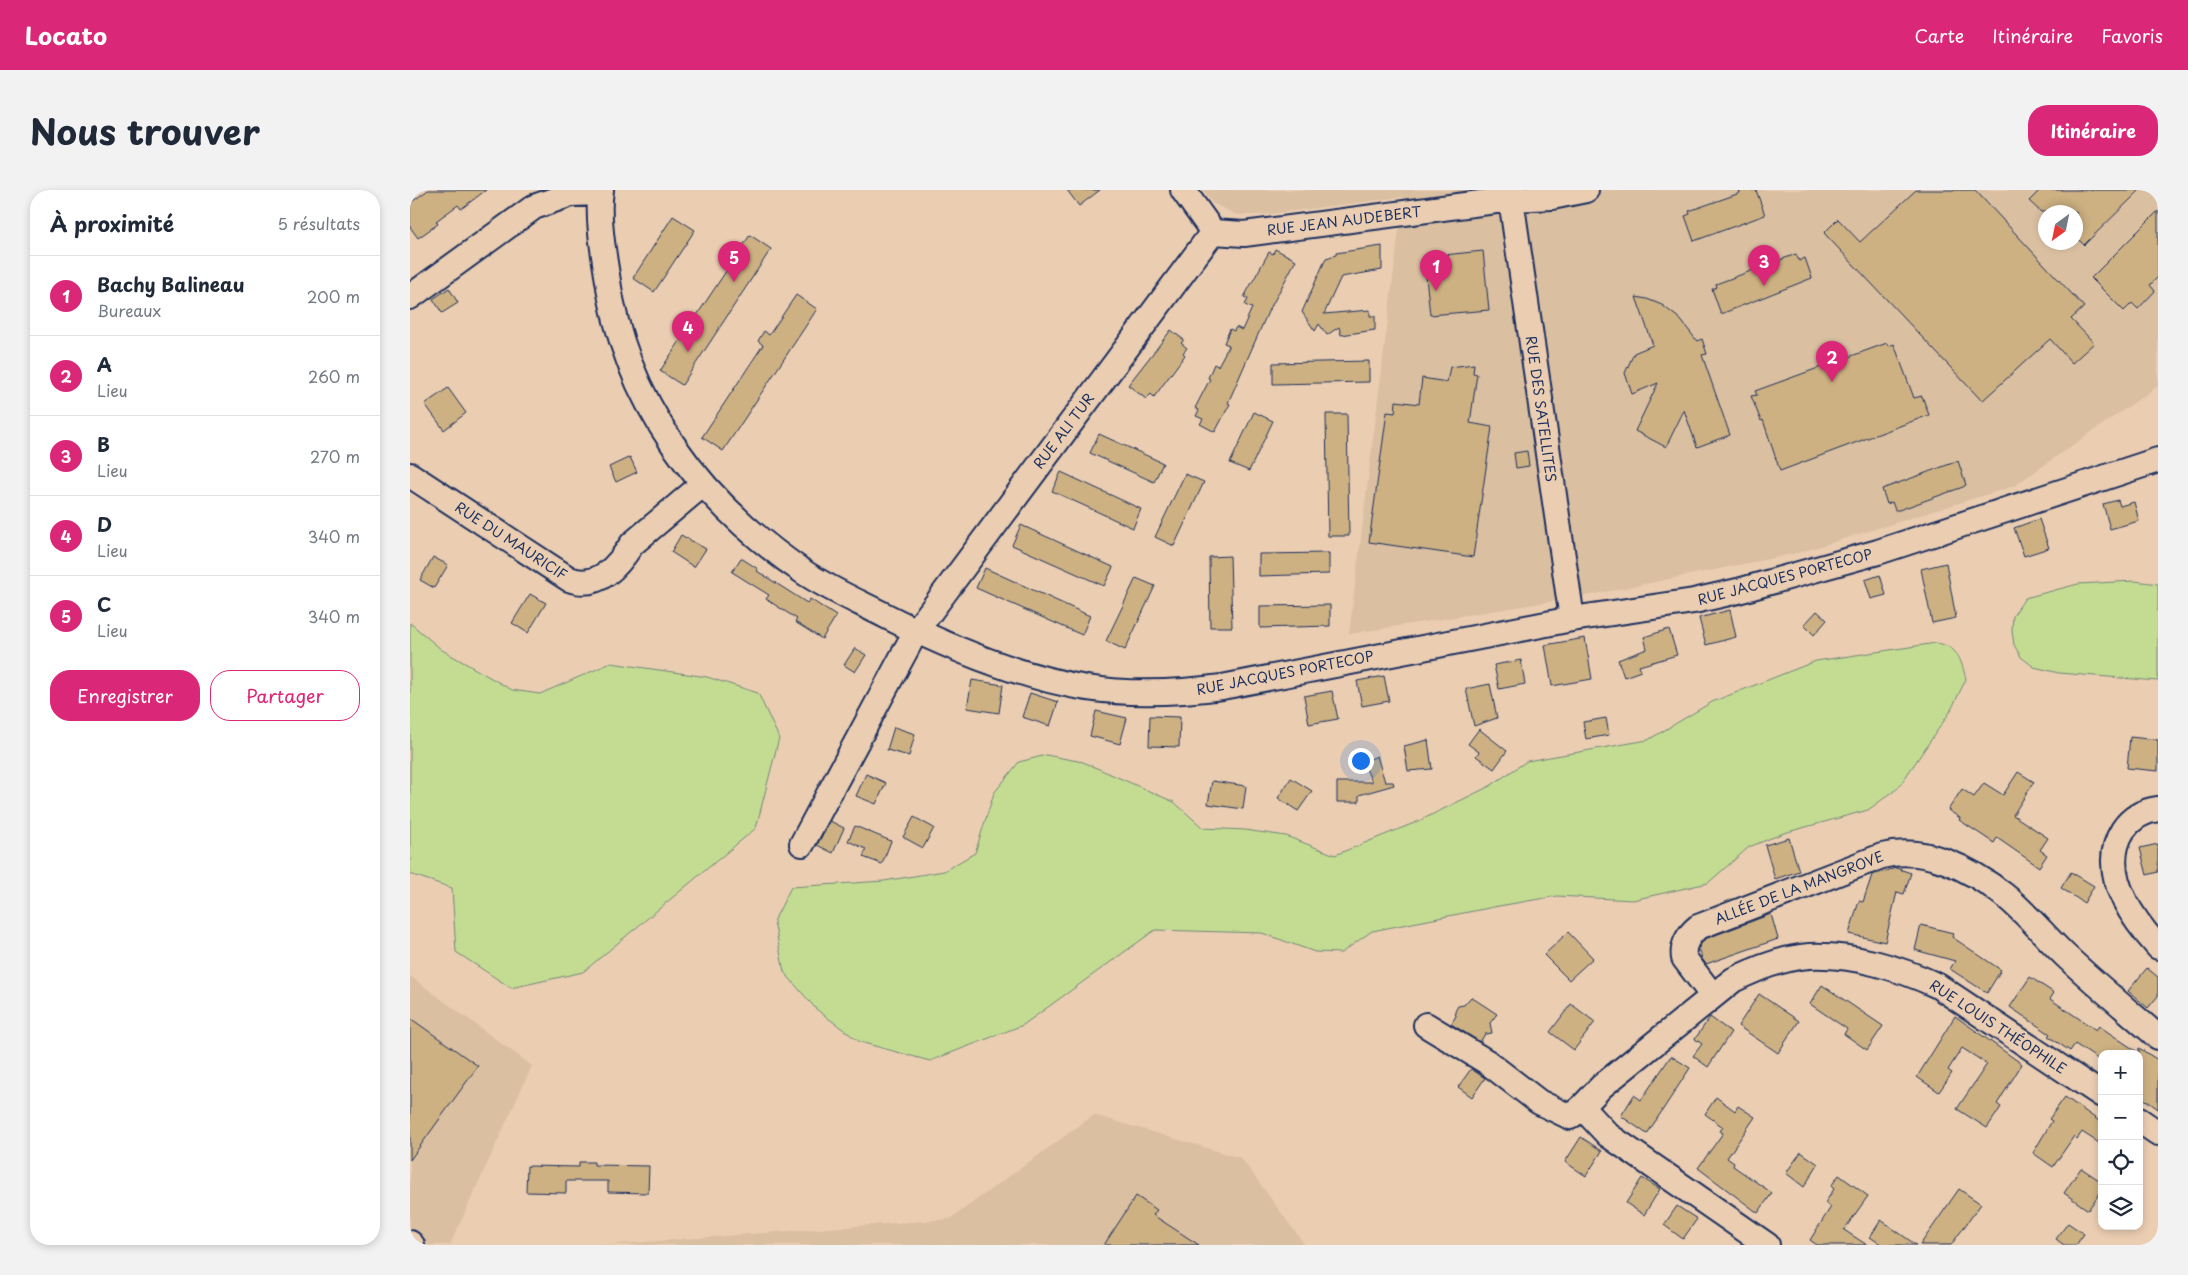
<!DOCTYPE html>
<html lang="fr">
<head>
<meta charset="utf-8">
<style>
	:root { --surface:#fff; --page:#f2f2f3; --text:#1f2937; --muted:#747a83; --line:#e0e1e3; --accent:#db2777 }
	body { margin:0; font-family:"Playpen Sans",sans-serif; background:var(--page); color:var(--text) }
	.controls { position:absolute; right:15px; bottom:15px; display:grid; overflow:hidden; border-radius:10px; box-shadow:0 2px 8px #0003 }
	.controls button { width:45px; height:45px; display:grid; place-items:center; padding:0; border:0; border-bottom:1px solid var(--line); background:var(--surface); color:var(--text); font:25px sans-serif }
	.compass { position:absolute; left:1628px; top:15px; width:45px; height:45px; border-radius:50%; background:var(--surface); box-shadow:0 2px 8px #0003; rotate:213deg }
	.you { position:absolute; left:950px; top:570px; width:18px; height:18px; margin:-12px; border:4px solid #fff; border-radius:50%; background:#1a73e8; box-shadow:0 0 0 8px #1a73e833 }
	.badge { display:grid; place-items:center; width:32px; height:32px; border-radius:50%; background:var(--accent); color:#fff; font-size:16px; font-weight:700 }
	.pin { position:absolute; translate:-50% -41px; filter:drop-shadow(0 1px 2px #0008) }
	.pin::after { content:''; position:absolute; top:26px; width:18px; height:15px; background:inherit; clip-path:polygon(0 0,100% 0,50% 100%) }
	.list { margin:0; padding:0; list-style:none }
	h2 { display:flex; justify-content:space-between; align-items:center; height:65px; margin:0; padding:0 20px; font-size:21px }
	h2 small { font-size:16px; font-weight:400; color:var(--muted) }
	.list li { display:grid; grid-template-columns:32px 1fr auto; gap:15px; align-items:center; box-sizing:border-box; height:80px; padding:0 20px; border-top:1px solid var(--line) }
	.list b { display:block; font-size:19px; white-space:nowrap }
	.list p { margin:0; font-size:16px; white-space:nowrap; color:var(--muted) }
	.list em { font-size:16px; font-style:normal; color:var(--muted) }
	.actions { display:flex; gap:10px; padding:15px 20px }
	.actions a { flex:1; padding:11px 0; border:1px solid var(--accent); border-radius:20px; text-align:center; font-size:18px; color:var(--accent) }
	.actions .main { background:var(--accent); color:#fff }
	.icon { flex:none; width:28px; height:28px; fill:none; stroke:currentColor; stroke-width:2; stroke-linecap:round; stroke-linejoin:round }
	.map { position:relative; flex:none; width:1748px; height:1055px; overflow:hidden; border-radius:20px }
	header { display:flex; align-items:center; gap:30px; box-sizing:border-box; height:70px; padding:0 25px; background:var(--accent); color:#fff }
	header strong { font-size:24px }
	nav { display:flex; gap:28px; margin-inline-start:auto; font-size:18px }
	.intro { display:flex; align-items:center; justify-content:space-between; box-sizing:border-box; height:120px; padding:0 30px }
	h1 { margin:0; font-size:35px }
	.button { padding:12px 22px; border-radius:20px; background:var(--accent); color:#fff; font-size:18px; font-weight:700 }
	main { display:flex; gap:30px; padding:0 30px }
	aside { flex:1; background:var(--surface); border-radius:20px; box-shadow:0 2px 8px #0003 }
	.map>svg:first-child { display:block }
	.built { fill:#dabfa1; fill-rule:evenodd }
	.green { fill:#c4dc92; stroke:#708678 }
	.building { fill:#cdb182; stroke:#1b2f5e }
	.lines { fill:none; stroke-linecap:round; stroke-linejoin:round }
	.minor-casing { stroke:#1b2f5e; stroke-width:28 }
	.minor { stroke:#ebceb2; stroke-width:24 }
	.labels { text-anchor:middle; stroke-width:4; stroke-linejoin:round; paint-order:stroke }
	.street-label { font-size:14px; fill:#1b2f5e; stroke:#ebceb2 }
</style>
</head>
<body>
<header>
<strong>Locato</strong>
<nav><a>Carte</a><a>Itinéraire</a><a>Favoris</a></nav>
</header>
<div class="intro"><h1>Nous trouver</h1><a class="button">Itinéraire</a></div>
<main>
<aside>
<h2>À proximité<small>5 résultats</small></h2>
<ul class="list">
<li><span class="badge">1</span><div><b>Bachy Balineau</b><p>Bureaux</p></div><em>200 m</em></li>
<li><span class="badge">2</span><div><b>A</b><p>Lieu</p></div><em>260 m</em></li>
<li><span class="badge">3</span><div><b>B</b><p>Lieu</p></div><em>270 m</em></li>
<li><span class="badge">4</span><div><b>D</b><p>Lieu</p></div><em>340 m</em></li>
<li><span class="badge">5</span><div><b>C</b><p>Lieu</p></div><em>340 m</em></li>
</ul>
<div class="actions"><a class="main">Enregistrer</a><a>Partager</a></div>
</aside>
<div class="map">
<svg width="1748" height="1055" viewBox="0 0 1748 1055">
	<rect width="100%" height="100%" fill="#ebceb2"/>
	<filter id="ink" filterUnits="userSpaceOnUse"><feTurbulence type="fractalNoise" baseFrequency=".02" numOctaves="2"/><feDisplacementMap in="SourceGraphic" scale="10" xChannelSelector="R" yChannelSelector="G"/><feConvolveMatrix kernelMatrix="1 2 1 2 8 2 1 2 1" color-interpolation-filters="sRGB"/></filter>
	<g filter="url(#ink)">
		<!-- built -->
		<path class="built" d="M793 0H1748V196L1604 296 1388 363 1175 406 939 444 993 7 853 25H827L802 13ZM1636 22H1666V52H1636Z
			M0 786 122 876 40 1055H0Z
			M684 925 831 968 895 1055H193L540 1029Z"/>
		<!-- green -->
		<path class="green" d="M1725 391 1748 394V491L1649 483 1624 477 1611 467 1604 455 1602 441 1603 426 1615 408 1668 394Z
			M0 433 32 460 102 500 130 504 201 473 297 487 348 503 369 548 346 638 173 782 101 798 46 762 42 698 0 684Z
			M1526 453C1548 456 1551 470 1556 489L1540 522 1488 598 1458 620 1374 643 1339 657 1298 693 1223 710 1147 706 1089 716 962 741 931 763 905 762 852 743 745 740 613 835 520 871 450 852 406 819 374 782 364 731 381 697 474 691 534 681 565 663 584 603 609 572 636 565 673 572 764 612 793 638 835 640 876 646 925 665 1009 631 1080 596 1117 571 1238 550 1302 512 1406 471Z"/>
		<!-- building -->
		<path class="building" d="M18 0H76L51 19 48 15 26 31 28 34 8 48 0 37V13Z
			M657 0H690L669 16Z
			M1329 0H1346L1355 25 1284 51 1275 26 1280 24 1279 21 1330 3Z
			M1506 0H1565L1674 117 1661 129 1684 153 1662 173 1640 149 1572 211 1414 43 1428 29 1450 52Z
			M1630 0H1730L1674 55 1666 47V22H1631L1619 11Z
			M1748 21V87L1740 95 1745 101 1728 119 1722 113 1714 121 1681 88Z
			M263 26 285 40 244 102 223 88Z
			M340 45 361 59 272 195 250 181Z
			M972 56V80L931 87 914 124 960 120V126H965V140L931 145 929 137 917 145 909 134 905 141 892 122 916 68 926 65V63Z
			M865 59 886 70 861 117V115L818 213 820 214 805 242 790 234 793 229 786 226 789 220 785 218 800 189 798 188 804 174 808 176 819 155 814 153 820 139 824 141 826 137 832 140 842 118 835 115 838 109 834 107 859 62 863 64Z
			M1073 61 1079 120 1020 125 1014 67Z
			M1386 64 1389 71 1395 68 1402 88 1311 124 1302 99 1307 97 1306 94Z
			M39 98 48 113 32 123 23 109Z
			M386 105 407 119 313 261 292 247 353 155 348 151 354 141 359 145Z
			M1226 107 1237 109 1252 115 1270 129 1287 151 1292 149 1297 164 1292 165 1320 245 1287 257 1274 220 1256 257 1225 241 1248 193 1222 204 1215 183 1224 163 1243 155Z
			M761 140 774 150 771 153 777 158 773 163 775 165 744 207 741 204 736 209 718 195Z
			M1477 153 1479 156 1484 154 1504 208 1512 206 1519 225 1370 281 1353 230 1351 231 1341 206 1347 205 1345 201Z
			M959 171V192L863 194V173Z
			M1064 174 1063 183 1067 184 1060 233 1082 237 1063 367 959 352 977 222 985 223 986 211 1009 214 1012 188 1037 192 1040 177Z
			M38 198 56 223 34 240 15 214Z
			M844 222 863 231 839 281 820 273Z
			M916 224H937L939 346H918Z
			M689 244 753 273 744 292 680 263Z
			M1117 261 1119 276 1106 278 1104 263Z
			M220 267 227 282 206 292 199 277Z
			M1548 271 1556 295 1553 297 1489 320H1485L1482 312 1477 314 1472 299Z
			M651 282 731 319 723 338 642 301Z
			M775 284 794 292 764 356 745 347Z
			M1708 310 1710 316 1724 312 1729 331 1700 339 1693 314Z
			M1629 329 1639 358 1614 366 1604 338Z
			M611 335 703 377 694 396 602 355Z
			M271 345 296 359 284 377 261 362Z
			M919 363V384L849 386V364Z
			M820 366 822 437H800L799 367Z
			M23 367 38 375 24 398 10 390Z
			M331 368 348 379 347 381 397 413 400 409 426 426 412 449 385 432 387 429 356 409 359 405 322 382Z
			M1536 373 1546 428 1522 433 1511 379Z
			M575 378 680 426 672 445 566 398Z
			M1470 385 1476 405 1461 409 1455 390Z
			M726 388 745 396 715 460 696 451Z
			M120 404 136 413 118 443 102 433Z
			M920 415V436L850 438V416Z
			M1320 420 1326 447 1296 455 1289 428Z
			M1407 421 1417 430 1404 445 1394 435Z
			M1259 439 1267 465 1229 476 1231 481 1214 487 1208 470 1237 459 1234 447Z
			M1175 448 1182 489 1142 496 1135 455Z
			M445 458 456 465 445 482 434 475Z
			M1111 470 1115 494 1089 499 1084 475Z
			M974 486 979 511 952 516 947 491Z
			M562 490 593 495 589 523 557 518Z
			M1080 494 1087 528 1064 536 1056 499Z
			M922 501 928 529 899 534 894 506Z
			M620 503 648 512 640 536 612 527Z
			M686 521 717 528 710 554 680 546Z
			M740 526 770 527 769 557 739 556Z
			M1196 528 1199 545 1176 549 1173 532Z
			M484 537 505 544 499 566 477 560Z
			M1069 539 1097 561 1084 579 1066 566 1069 562 1058 554Z
			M1720 547 1748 550V581L1717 578Z
			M1018 550 1022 579 998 581 994 556Z
			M967 566 975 592H983L984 595 949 605V612H927V592H962L953 572Z
			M1608 582 1624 592 1603 625 1638 648 1630 660 1637 665 1629 677 1587 648 1584 653 1549 630 1550 628 1538 620 1552 599 1564 607 1574 593 1593 605Z
			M456 584 476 593 466 614 446 606Z
			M881 588 902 601 888 621 868 608Z
			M802 591 836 596 833 619 798 614Z
			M504 627 524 638 513 658 493 647Z
			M420 631 434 638 423 663 407 655Z
			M445 636 481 651 472 674 453 667 456 659 438 651Z
			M1379 648 1389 681 1365 689 1355 655Z
			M1748 654V682L1737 685 1730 658Z
			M1486 678 1501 683 1494 704 1487 702 1475 752 1439 744 1449 711 1453 712 1462 685Z
			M1661 682 1684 696 1674 713 1651 698Z
			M1361 724 1368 749 1296 774 1292 769 1289 757 1295 749Z
			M1511 735 1543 743 1542 747 1591 780 1577 803 1540 779 1545 771 1505 760Z
			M1158 742 1183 768 1159 790 1134 765Z
			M1737 778 1748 787V806L1738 818 1718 801Z
			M1620 787 1644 803 1640 809 1686 840 1689 836 1729 863V858L1748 870V919L1729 905V864H1692V872L1665 854 1660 861 1638 846 1640 844 1600 817Z
			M1412 795 1473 836 1457 860 1434 844 1437 839 1400 814Z
			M1349 804 1389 831 1368 863 1328 836Z
			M1061 807 1087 824 1080 833 1082 843 1075 844 1070 852 1041 834 1046 826 1045 821 1048 816 1054 815Z
			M1161 814 1185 832 1164 860 1140 842Z
			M1545 826 1612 874 1587 914 1591 917 1577 938 1547 919 1577 874 1552 858 1538 880 1542 883 1529 902 1507 887Z
			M1300 827 1321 842 1298 877 1283 866 1292 854 1285 849Z
			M0 828 68 876 0 970Z
			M1261 866 1280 878 1237 944 1211 926 1224 905 1231 910Z
			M1061 879 1075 888 1062 907 1048 897Z
			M1306 907 1325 921 1328 916 1345 927 1317 968 1324 973 1323 976 1362 1003 1348 1023 1288 978 1313 943 1310 941 1313 937 1295 924Z
			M1655 907 1692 933V955L1672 942 1667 949 1664 946 1643 977 1623 963 1642 931 1639 929Z
			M1171 947 1192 961 1176 986 1155 972Z
			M1391 962 1408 974 1394 997 1376 983Z
			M169 972H184V975L239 976 238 1003 198 1002V991H156V1003L116 1002 117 976 169 977Z
			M1671 978 1692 992V1000L1678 1020 1654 1003Z
			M1429 985 1458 1006 1434 1040 1457 1055H1407L1400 1050 1421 1017 1415 1013 1424 999 1421 996Z
			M1232 988 1250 999 1234 1025 1216 1013Z
			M1549 999 1571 1014 1541 1055H1510Z
			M726 1006 747 1020 743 1025 789 1055H694Z
			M1267 1016 1287 1029 1273 1049 1254 1035Z
			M1471 1030 1506 1055H1472L1460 1047Z
			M1658 1033 1674 1044 1666 1055H1654L1646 1049Z"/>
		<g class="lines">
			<!-- minor casing -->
			<g class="minor-casing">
				<path id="minor" d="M191 0C187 25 193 60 197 85 214 211 291 313 395 383 421 400 451 413 478 427 540 458 609 487 677 498 722 505 767 503 812 497L1162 429 1284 411 1328 401 1468 362 1748 270
					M773 0 803 42 834 44 1101 9 1142 7 1176 0
					M1097 0 1101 9 1162 429
					M0 107 124 17 161 4 190 3
					M0 285 159 389C188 400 208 376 222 354L292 295
					M1748 619C1733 621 1722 627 1713 640 1688 680 1721 727 1748 757
					M392 654 506 441 803 42
					M1302 805 1274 768C1272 756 1278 745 1288 737L1472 666C1515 655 1561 679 1594 705 1618 724 1637 749 1659 769 1688 796 1718 821 1748 847
					M1016 835 1077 872 1129 912 1160 927 1172 917 1192 896 1323 790C1347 778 1373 768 1399 766 1443 764 1490 778 1528 796L1692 905
					M1172 917 1198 945 1357 1055
					M1729 930 1748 943
					M0 1053 2 1055"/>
			</g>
			<!-- minor -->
			<use href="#minor" class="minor"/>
		</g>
	</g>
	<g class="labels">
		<!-- street labels -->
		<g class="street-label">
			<text transform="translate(934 31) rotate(-7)" y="5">RUE JEAN AUDEBERT</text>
			<text transform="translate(1131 219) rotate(82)" y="5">RUE DES SATELLITES</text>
			<text transform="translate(654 241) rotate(-53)" y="5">RUE ALI TUR</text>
			<text transform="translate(101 351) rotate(33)" y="5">RUE DU MAURICIF</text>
			<text transform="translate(1375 387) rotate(-15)" y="5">RUE JACQUES PORTECOP</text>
			<text transform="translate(875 483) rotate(-11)" y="5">RUE JACQUES PORTECOP</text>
			<text transform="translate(1389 698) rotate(-21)" y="5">ALLÉE DE LA MANGROVE</text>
			<text transform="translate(1588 837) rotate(33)" y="5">RUE LOUIS THÉOPHILE</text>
		</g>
	</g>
</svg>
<div class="controls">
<button>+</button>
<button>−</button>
<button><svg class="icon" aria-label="locate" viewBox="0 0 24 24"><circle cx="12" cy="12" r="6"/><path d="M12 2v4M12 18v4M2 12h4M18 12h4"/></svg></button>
<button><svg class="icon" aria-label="layers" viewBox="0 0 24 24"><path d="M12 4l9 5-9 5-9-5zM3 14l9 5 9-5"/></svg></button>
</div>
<svg class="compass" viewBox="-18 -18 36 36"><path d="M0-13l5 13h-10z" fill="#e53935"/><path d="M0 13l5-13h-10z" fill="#747a83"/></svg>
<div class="you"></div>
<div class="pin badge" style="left:1026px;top:101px">1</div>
<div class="pin badge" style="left:1422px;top:192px">2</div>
<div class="pin badge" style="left:1354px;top:96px">3</div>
<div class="pin badge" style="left:278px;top:162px">4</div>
<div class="pin badge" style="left:324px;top:92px">5</div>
</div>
</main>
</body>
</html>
